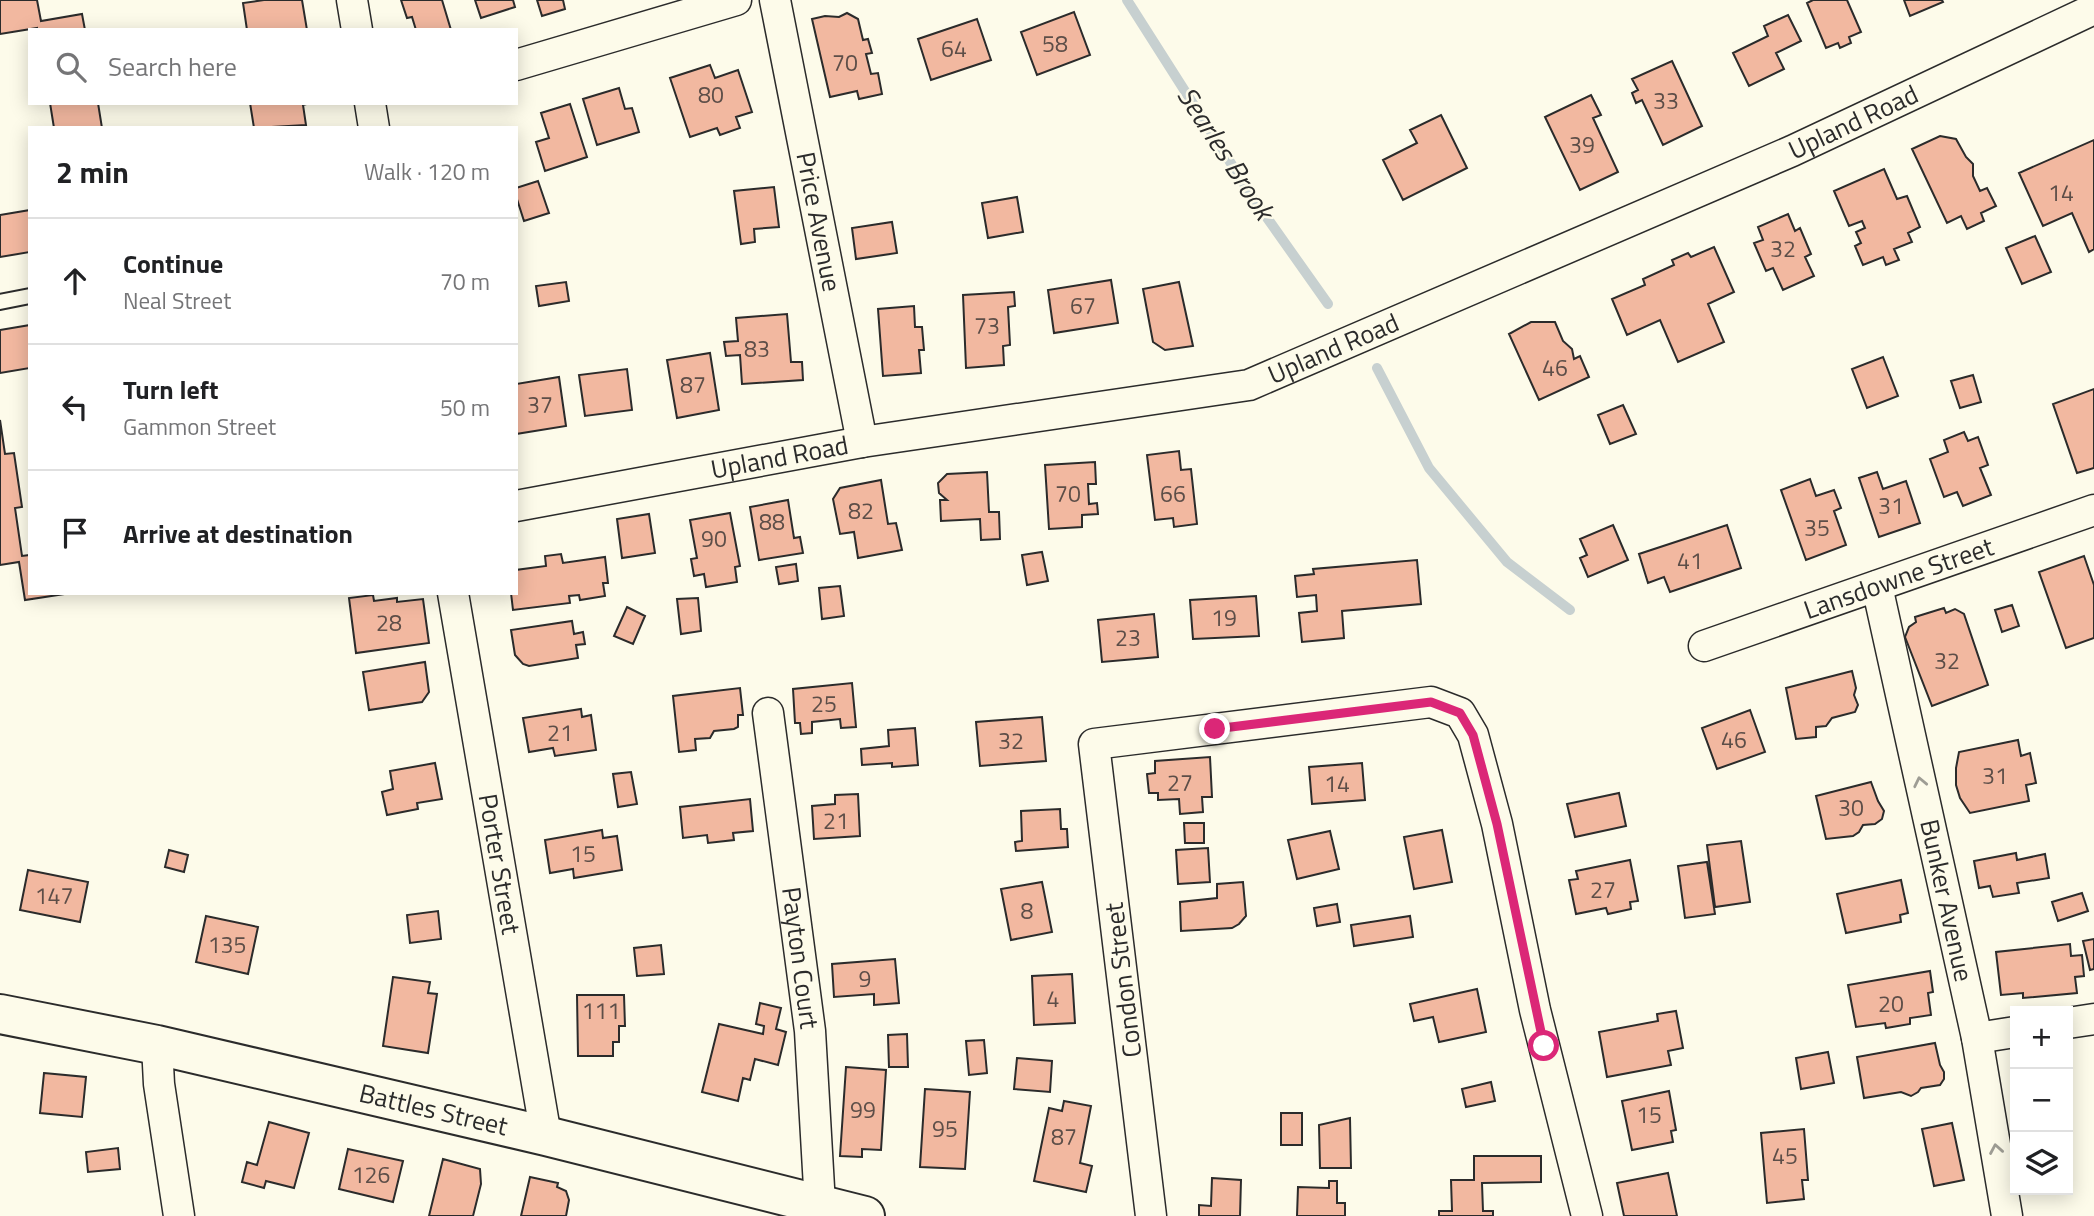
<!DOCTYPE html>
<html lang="en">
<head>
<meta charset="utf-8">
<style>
	:root { --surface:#fff; --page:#f6f6f6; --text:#202124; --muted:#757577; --line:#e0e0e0 }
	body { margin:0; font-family:"Titillium Web",sans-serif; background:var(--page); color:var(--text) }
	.controls { position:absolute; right:21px; bottom:21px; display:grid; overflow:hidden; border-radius:0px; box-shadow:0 4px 18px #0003 }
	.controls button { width:63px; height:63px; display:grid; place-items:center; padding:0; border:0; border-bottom:2px solid var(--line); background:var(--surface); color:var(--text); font:35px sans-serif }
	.stop { position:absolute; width:21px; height:21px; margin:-16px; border:5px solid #db2777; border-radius:50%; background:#fff }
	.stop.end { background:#db2777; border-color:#fff; box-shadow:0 2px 7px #0008 }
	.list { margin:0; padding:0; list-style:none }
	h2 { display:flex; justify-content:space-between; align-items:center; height:91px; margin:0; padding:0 28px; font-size:30px }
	h2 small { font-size:23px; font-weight:400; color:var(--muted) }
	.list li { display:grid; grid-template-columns:46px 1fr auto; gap:21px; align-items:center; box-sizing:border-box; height:126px; padding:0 28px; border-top:2px solid var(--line) }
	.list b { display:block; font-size:26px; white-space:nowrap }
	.list p { margin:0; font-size:23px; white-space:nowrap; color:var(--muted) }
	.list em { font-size:23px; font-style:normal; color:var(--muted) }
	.icon { flex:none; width:38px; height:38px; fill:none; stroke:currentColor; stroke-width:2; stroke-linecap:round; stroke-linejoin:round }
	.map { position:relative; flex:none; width:2094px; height:1216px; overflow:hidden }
	.search { position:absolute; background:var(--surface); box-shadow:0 4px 18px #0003; left:28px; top:28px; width:490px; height:77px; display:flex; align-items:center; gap:18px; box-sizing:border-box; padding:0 24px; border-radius:0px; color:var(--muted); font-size:26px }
	.panel { position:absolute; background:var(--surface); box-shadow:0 4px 18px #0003; left:28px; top:126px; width:490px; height:469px; border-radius:0px }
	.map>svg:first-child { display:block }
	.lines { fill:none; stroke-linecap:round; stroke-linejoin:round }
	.stream { stroke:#c7d0d0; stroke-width:10 }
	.building { fill:#f2b8a0; stroke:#2b2b2b; stroke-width:2 }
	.lane-casing { stroke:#2b2b2b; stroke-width:18 }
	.street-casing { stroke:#2b2b2b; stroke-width:33 }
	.secondary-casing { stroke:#2b2b2b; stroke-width:42 }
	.lane { stroke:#fdfbea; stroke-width:14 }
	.street { stroke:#fdfbea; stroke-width:30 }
	.secondary { stroke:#fdfbea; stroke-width:38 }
	.oneway { stroke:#9e9d94 }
	.route { stroke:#db2777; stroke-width:9 }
	.labels { text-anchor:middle; stroke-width:5; stroke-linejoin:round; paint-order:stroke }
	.number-label { font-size:23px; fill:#5d4e48 }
	.street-label { font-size:26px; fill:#2b2b2b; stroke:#fdfbea }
	.water-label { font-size:28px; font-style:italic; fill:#2b2b2b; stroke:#fdfbea }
</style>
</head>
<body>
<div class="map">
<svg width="2094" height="1216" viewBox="0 0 2094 1216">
	<rect width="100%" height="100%" fill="#fdfbea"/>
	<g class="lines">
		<!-- stream -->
		<path class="stream" d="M1127 0 1253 198 1328 304
			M1377 368 1429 468 1507 562 1570 610"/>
	</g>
	<!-- building -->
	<path class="building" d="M0 0H37L41 21 82 14 85 30H37V28L0 34Z
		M264 0H302L307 30H247L243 3Z
		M401 0H442L451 30H416L412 17 407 18Z
		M475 0H513L515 7 481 18Z
		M537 0H563L565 9 542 16Z
		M1813 0H1847L1861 32 1849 37 1851 43 1840 48 1838 43 1826 48 1807 3Z
		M1904 0H1942L1943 2 1910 16Z
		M1074 12 1090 55 1037 75 1021 32Z
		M847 13 858 19 863 40 868 39 872 53 866 54 871 74 878 73 882 94 859 99 857 91 830 97 812 19 825 16 839 17Z
		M1788 15 1801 41 1776 53 1784 69 1749 86 1733 53 1768 36 1764 26Z
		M977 19 991 60 931 80 918 39Z
		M1672 61 1702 126 1663 145 1642 100 1636 103 1632 93 1638 90 1632 79Z
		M710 65 715 78 738 70 752 112 736 117 740 128 720 135 717 128 690 137 670 78Z
		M619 88 625 109 632 108 639 132 597 145 583 99Z
		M1591 95 1601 115 1593 118 1618 172 1580 190 1545 117Z
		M50 103H98L102 128H54Z
		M250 103H310L303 105 306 125 254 128Z
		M570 104 587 157 545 171 536 142 549 138 541 113Z
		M1441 115 1467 168 1403 200 1383 160 1417 143 1410 130Z
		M1940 136 1956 139 1966 157 1973 164V176L1980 191 1987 188 1996 206 1981 213 1984 221 1967 229 1961 216 1947 223 1912 149Z
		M2094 140V249L2089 252 2072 213 2043 226 2019 173Z
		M1884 169 1897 199 1907 196 1920 227 1908 233 1912 242 1894 249 1899 260 1886 265 1883 257 1863 265 1855 246 1861 243 1856 232 1865 228 1862 221 1849 226 1834 191Z
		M538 181 549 213 524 221 516 196V188Z
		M774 187 779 227 754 229 755 242 741 244 734 191Z
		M1017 197 1023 232 988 238 982 203Z
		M30 210V252L0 257V215Z
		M1788 214 1795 231 1800 228 1811 254 1805 257 1814 276 1783 290 1773 268 1766 271 1754 243 1763 240 1758 227Z
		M892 222 897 253 856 259 852 228Z
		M2035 236 2051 272 2022 284 2006 248Z
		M1714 247 1734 292 1708 304 1724 342 1678 362 1660 320 1627 335 1612 299 1645 285 1643 279 1674 265 1672 260 1688 253 1691 257Z
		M1111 280 1118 323 1054 333 1048 290Z
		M566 282 569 301 539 306 536 286Z
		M1179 282 1193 346 1165 350 1153 342 1143 289Z
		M1014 292 1015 306 1008 307 1010 345 1003 346 1004 365 966 368 963 295Z
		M914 306 915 327H922L924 350H919L921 373 883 376 878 309Z
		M787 314 791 362H802L803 380 742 384 740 355 726 356 724 342 738 341 736 318Z
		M1531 322H1555L1563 341 1572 349 1574 359 1580 356 1589 377 1539 400 1509 334Z
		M30 325V368L0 373V330Z
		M710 353 719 410 677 418 667 360Z
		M1883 357 1898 396 1867 408 1852 369Z
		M627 369 632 410 585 416 579 375Z
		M1973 375 1981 402 1960 408 1951 381Z
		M559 377 566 426 516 434V384Z
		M2094 389V468L2077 473 2053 404Z
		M1623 405 1636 434 1610 444 1598 415Z
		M0 420 5 454 14 453 22 507 15 508 22 556 30 555V593H71L25 600 19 562 0 565Z
		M1964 432 1968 441 1978 437 1988 465 1980 468 1991 495 1963 506 1957 492 1944 497 1930 459 1948 452 1944 440Z
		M1179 451 1181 470 1191 469 1197 524 1174 527 1173 518 1155 520 1147 455Z
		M1095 462 1096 484H1088L1089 504 1097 503 1098 514 1082 515V527L1049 529 1045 465Z
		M987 472 989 512H999L1000 539 981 540 980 519 941 521 940 500H947L939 493 938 483 947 474Z
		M1877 472 1883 489 1906 481 1920 523 1879 537 1859 478Z
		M1810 479 1816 496 1834 490 1841 508 1834 511 1846 545 1806 560 1781 490Z
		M881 480 888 524 896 523 902 550 858 558 854 532 840 534 833 499 840 488Z
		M788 500 794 538 800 537 803 553 759 560 750 507Z
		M730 513 740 566 735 567 737 582 706 587 704 574 694 576 691 559 697 558 690 520Z
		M649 514 655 553 622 558 617 519Z
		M1613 525 1628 560 1588 577 1580 558 1587 555 1580 539Z
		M1727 525 1741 568 1670 592 1664 577 1648 583 1639 554Z
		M1042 552 1048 581 1027 585 1022 555Z
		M561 554 563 563 605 557 608 583H603L605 596 580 600 579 595 569 596 570 603 513 610 511 593H516V570L546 566 545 556Z
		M2084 556 2094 585V638L2066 648 2039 572Z
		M1417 560 1421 604 1342 611 1344 638 1302 642 1299 613 1317 611 1316 595 1297 597 1295 576 1314 574 1313 569Z
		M796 564 798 581 779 584 776 567Z
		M840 586 844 616 822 619 819 588Z
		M373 595 374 601 397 598V602L423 599 429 643 356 653 349 598Z
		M1256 596 1259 636 1193 639 1190 600Z
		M698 598 701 631 681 634 677 599Z
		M2012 605 2019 626 2002 632 1995 610Z
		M627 607 645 616 633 644 614 636Z
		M1944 608 1946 613 1955 609 1964 614 1988 685 1932 706 1905 637 1909 627 1916 622 1915 617Z
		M1154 614 1158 657 1102 662 1098 620Z
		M572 621 574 634 583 632 585 644 576 645 578 658 529 666 523 664 515 655 511 630Z
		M425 662 429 692 422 702 369 710 363 672Z
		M1852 671 1856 688 1854 695 1858 705 1855 712 1832 718 1826 726 1816 727V737L1796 739 1786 688Z
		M852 683 856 727 841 728 840 719 812 722V733L801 734 800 723H795L793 689Z
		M740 688 743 715H738V727L734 729 714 731 710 738 695 739 696 750 679 752 673 696Z
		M581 709 582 717 591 715 596 750 555 756 553 748 529 752 523 718Z
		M1750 710 1765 752 1717 769 1702 728Z
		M1042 717 1046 761 980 766 976 722Z
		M915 728 918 765 892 767V763L862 765 861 749 889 746 888 730Z
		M2018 740 2021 756 2030 753 2036 783 2026 785 2029 801 1970 813 1960 798 1956 785V768L1959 752Z
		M1210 757 1212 797H1202L1203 812 1180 814 1179 799 1158 800V793H1149L1147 774 1155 773V761Z
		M435 763 442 799 417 803 418 809 387 815 382 792 393 789 390 771Z
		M1362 763 1365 800 1312 804 1309 767Z
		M631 772 637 804 618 807 613 774Z
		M1871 782 1878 801 1884 811 1882 819 1875 824 1863 825 1859 832 1853 836 1826 839 1816 796Z
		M1619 793 1626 826 1575 837 1567 804Z
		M858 794 860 836 814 839 812 806 835 804V795Z
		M750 799 753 831 733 833 734 840 708 843 707 835 683 838 680 807Z
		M1060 809 1061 829H1067L1068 847 1016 851 1015 842 1022 841 1021 811Z
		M1184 823H1204V843H1185Z
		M602 830 603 838 617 836 622 870 574 878 573 869 550 873 545 840Z
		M1442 830 1452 882 1414 889 1404 837Z
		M1330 831 1339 869 1297 879 1288 840Z
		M1741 841 1750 902 1715 907 1707 845Z
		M1208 848 1210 882 1178 884 1176 850Z
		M169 850 188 855 184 872 165 867Z
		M2016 853 2017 860 2045 854 2049 878 2017 883 2019 893 1993 897 1990 886 1979 888 1974 861Z
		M1630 860 1638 901 1630 902 1631 909 1608 914 1606 908 1576 914 1569 880 1578 879 1576 871Z
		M1707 862 1715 914 1685 918 1678 866Z
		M28 870 88 882 80 922 20 910Z
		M1901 880 1908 913 1900 915 1901 922 1846 933 1837 894Z
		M1042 882 1052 932 1011 940 1001 889Z
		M1243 882 1246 916 1239 924 1232 928 1181 931 1180 902 1217 898V884Z
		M2082 893 2088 911 2058 921 2052 902Z
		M1337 904 1340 922 1317 926 1314 908Z
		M438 911 441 939 410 943 407 915Z
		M206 916 258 927 248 974 196 962Z
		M1410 916 1413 937 1354 946 1351 925Z
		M2094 939V969L2090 970 2083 941Z
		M2070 944 2071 956 2082 955 2084 976 2075 977 2077 993 2023 998V993L2001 995 1996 952Z
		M661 945 664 974 637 976 634 948Z
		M895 959 899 1003 874 1005V994L834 997 832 964Z
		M1930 971 1933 992 1928 993 1931 1015 1910 1018V1024L1886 1028 1885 1023 1856 1027 1848 985Z
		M1072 974 1075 1023 1034 1025 1032 976Z
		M393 977 430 982 428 993 437 994 428 1053 383 1046Z
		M1477 989 1486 1032 1439 1042 1433 1017 1414 1021 1410 1004Z
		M577 995H624L625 1026H619V1042H613V1056H578Z
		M760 1003 781 1008 776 1029 786 1032 778 1065 755 1059 750 1080 743 1078 738 1101 702 1092 719 1024 763 1034 764 1026 756 1024Z
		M1676 1011 1683 1048 1668 1051 1671 1065 1607 1077 1599 1032 1658 1021 1657 1014Z
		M907 1034 908 1067H889L888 1035Z
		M984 1040 987 1073 969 1075 966 1041Z
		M1935 1043 1940 1065 1944 1072V1079L1940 1085 1921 1088 1918 1092 1911 1096 1901 1092 1864 1098 1857 1057Z
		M1828 1052 1834 1083 1801 1089 1796 1058Z
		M1017 1058 1052 1061 1050 1092 1014 1089Z
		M846 1067 886 1070 881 1150 862 1149V1157L840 1156Z
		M44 1073 86 1077 82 1117 40 1113Z
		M1491 1082 1495 1101 1466 1107 1462 1089Z
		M925 1089 970 1092 965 1169 920 1167Z
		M1669 1091 1676 1130 1671 1131 1673 1142 1632 1150 1622 1101Z
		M1064 1101 1091 1106 1080 1163 1092 1166 1086 1192 1034 1181 1049 1108 1062 1111Z
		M1281 1113H1302V1145H1281Z
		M1350 1118 1351 1168H1320L1319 1125Z
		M269 1122 309 1133 294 1188 266 1181 264 1188 242 1182 247 1162 257 1165Z
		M1952 1123 1964 1180 1934 1186 1922 1129Z
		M1804 1129 1808 1180H1802L1804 1199 1767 1203 1761 1133Z
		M118 1148 120 1169 88 1172 86 1152Z
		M348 1149 403 1161 393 1202 339 1189Z
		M1474 1156H1541V1182L1482 1183 1483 1211H1493V1216H1439V1211H1452L1451 1180H1474Z
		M443 1159 480 1169 481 1184 473 1216H429Z
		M1668 1173 1677 1216H1624L1617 1183Z
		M530 1177 558 1183 557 1187 566 1191 569 1200 566 1216H521Z
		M1212 1178 1241 1180 1240 1216H1199V1205L1211 1206Z
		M1329 1181H1337V1203H1345V1216H1297L1298 1187 1329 1188Z"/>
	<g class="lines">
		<!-- lane casing -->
		<g class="lane-casing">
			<path id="lane" d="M0 302 30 296"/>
		</g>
		<!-- street casing -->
		<g class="street-casing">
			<g id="street">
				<path d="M352 0 357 30"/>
				<path id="s1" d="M775 0 862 442"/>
				<path d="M516 65 736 0"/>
				<path d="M370 103 374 128"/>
				<path id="s2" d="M516 506 862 442 1249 385 1792 151 2094 9"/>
				<path id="s3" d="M1877 586 1977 1038 2007 1216"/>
				<path id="s4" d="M453 593 546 1136"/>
				<path id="s5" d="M1704 646 2094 510"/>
				<path id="s6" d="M768 713 810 1031 820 1205"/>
				<path d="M2068 1023 2094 1019"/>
				<path d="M1977 1038 2015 1032"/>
				<path d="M157 1045 159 1084 179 1216"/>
				<path d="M1151 1216 1094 744 1431 702 1460 713 1473 735 1497 824 1535 1010 1587 1216"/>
			</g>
		</g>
		<!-- secondary casing -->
		<g class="secondary-casing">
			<g id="secondary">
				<path id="s7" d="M0 1014 157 1045 546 1136 865 1216"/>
			</g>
		</g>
		<!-- lane -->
		<use href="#lane" class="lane"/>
		<!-- street -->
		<use href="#street" class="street"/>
		<!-- secondary -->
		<use href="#secondary" class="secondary"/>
	</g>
	<!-- one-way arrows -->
	<defs><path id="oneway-chevron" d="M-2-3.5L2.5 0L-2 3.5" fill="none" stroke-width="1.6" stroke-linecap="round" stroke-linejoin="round" transform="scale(1.75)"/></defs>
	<g class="oneway">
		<use href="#oneway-chevron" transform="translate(1920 782) rotate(-102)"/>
		<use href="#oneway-chevron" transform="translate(1996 1149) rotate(-100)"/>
	</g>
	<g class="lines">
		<!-- route -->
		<path class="route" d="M1215 729 1431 702 1460 713 1473 735 1497 824 1544 1046"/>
	</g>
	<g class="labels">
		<!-- number labels -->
		<g class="number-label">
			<text x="1055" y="52">58</text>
			<text x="954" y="57">64</text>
			<text x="845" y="71">70</text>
			<text x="711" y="103">80</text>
			<text x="1666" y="109">33</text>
			<text x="1582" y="153">39</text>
			<text x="2061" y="201">14</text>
			<text x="1783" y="257">32</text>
			<text x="1083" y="314">67</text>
			<text x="987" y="334">73</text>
			<text x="757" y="357">83</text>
			<text x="1555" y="376">46</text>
			<text x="693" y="393">87</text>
			<text x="540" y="413">37</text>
			<text x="1068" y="502">70</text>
			<text x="1173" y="502">66</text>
			<text x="1891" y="514">31</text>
			<text x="861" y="519">82</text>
			<text x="772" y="530">88</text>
			<text x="1817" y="536">35</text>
			<text x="714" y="547">90</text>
			<text x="1690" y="569">41</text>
			<text x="1224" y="626">19</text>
			<text x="389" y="631">28</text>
			<text x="1128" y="646">23</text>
			<text x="1947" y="669">32</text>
			<text x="824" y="712">25</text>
			<text x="560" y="741">21</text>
			<text x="1734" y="748">46</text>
			<text x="1011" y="749">32</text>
			<text x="1995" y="784">31</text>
			<text x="1180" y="791">27</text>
			<text x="1337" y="792">14</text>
			<text x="1851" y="816">30</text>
			<text x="836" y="829">21</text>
			<text x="583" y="862">15</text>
			<text x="1603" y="898">27</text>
			<text x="54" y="904">147</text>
			<text x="1027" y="919">8</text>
			<text x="227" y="953">135</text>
			<text x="865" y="987">9</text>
			<text x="1053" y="1007">4</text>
			<text x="1891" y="1012">20</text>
			<text x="601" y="1019">111</text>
			<text x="863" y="1118">99</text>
			<text x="1649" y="1123">15</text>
			<text x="945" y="1137">95</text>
			<text x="1064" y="1145">87</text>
			<text x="1785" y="1164">45</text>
			<text x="371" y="1183">126</text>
		</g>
		<!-- street labels -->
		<g class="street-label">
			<text dy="9" stroke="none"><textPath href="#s2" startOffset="1402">Upland Road</textPath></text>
			<text dy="9" stroke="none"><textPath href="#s1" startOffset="226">Price Avenue</textPath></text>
			<text dy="9" stroke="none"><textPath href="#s2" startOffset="835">Upland Road</textPath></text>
			<text dy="9" stroke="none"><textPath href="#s2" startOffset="268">Upland Road</textPath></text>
			<text dy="9" stroke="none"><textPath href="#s5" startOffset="206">Lansdowne Street</textPath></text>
			<text dy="9" stroke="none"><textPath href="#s4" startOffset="275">Porter Street</textPath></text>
			<text dy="9" stroke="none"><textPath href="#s3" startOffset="322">Bunker Avenue</textPath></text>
			<text dy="9" stroke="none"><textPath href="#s6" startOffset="247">Payton Court</textPath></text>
			<text transform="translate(1123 980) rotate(-97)" y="9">Condon Street</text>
			<text dy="9" stroke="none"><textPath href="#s7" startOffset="444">Battles Street</textPath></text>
		</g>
		<!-- water labels -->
		<g class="water-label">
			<text transform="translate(1226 153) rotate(57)" y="10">Searles Brook</text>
		</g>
	</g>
</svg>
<div class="controls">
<button>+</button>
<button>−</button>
<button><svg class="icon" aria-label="layers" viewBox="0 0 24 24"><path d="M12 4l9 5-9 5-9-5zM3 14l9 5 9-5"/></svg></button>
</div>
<div class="stop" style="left:1544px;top:1046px"></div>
<div class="stop end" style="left:1215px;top:729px"></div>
<div class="search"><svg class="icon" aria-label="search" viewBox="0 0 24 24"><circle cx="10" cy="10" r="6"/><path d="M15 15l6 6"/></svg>Search here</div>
<section class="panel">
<h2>2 min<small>Walk · 120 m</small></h2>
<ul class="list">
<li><svg class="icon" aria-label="ahead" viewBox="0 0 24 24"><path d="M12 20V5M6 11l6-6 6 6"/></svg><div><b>Continue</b><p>Neal Street</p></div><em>70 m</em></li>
<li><svg class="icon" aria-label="left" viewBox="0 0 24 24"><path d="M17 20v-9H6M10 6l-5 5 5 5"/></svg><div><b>Turn left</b><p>Gammon Street</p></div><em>50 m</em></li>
<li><svg class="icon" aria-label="arrive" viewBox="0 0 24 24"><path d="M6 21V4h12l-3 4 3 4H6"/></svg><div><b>Arrive at destination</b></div></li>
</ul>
</section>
</div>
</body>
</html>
